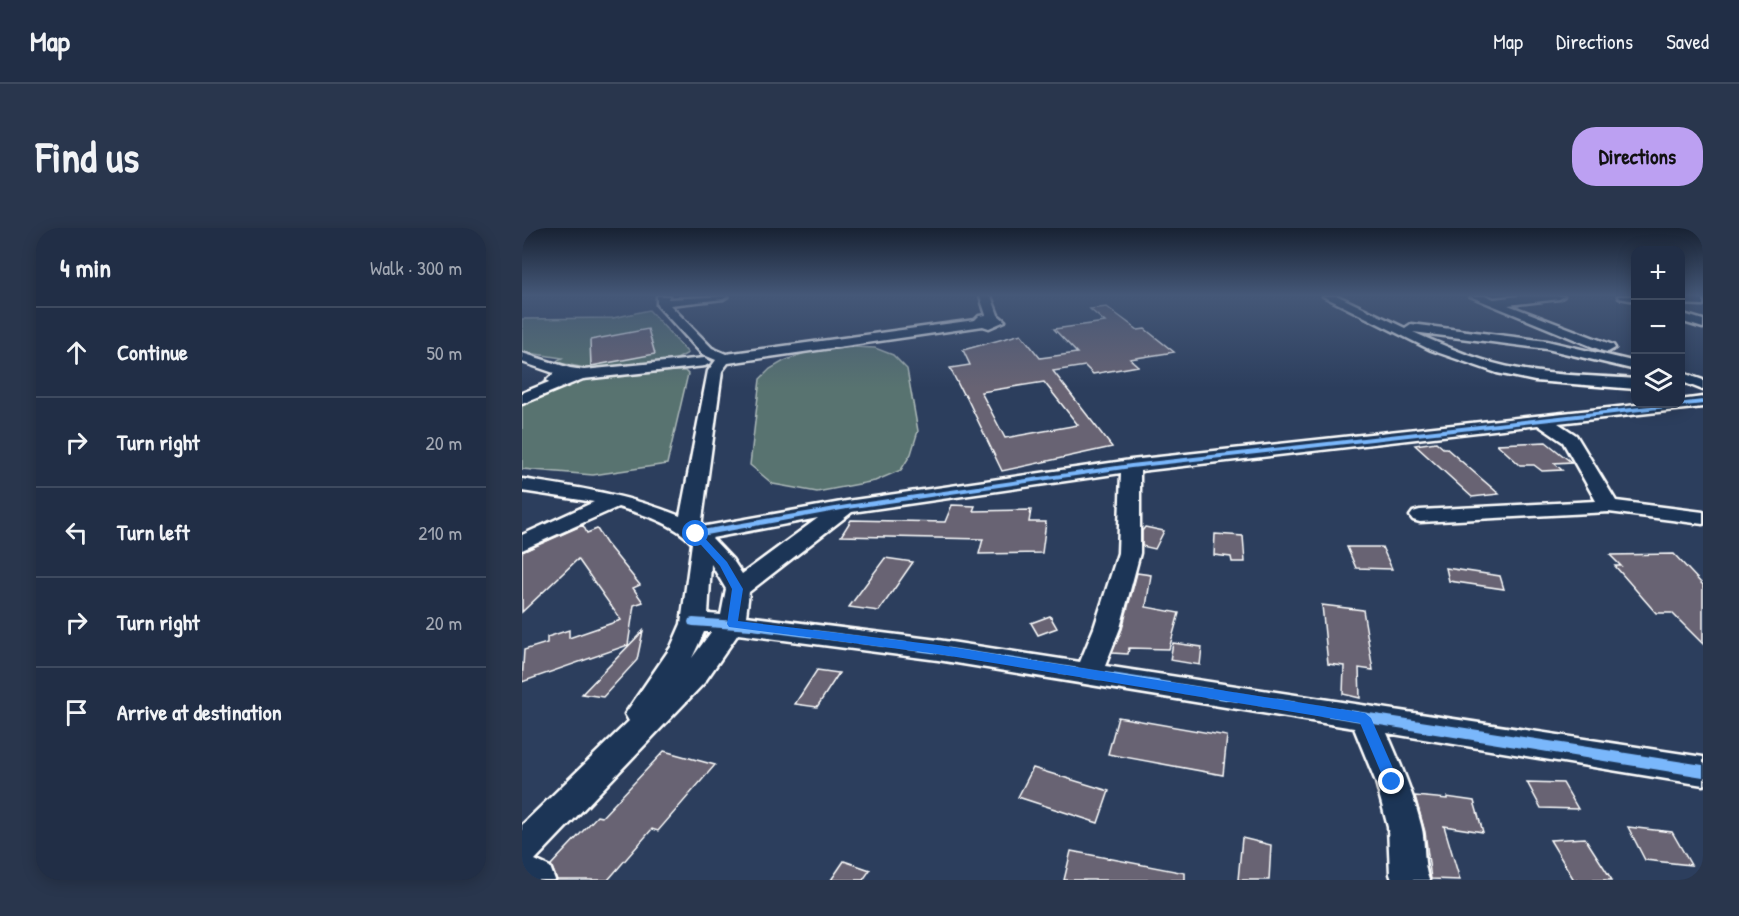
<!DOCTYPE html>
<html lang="en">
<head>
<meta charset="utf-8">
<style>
	:root { --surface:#212e46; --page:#29364d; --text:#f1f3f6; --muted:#a2a8b3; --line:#3e4a5f; --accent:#bca0f2 }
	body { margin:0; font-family:"Patrick Hand",sans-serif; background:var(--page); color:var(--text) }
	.controls { position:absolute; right:18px; top:18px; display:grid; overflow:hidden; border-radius:12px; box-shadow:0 3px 15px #0003 }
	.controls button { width:54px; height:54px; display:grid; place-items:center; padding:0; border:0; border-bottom:2px solid var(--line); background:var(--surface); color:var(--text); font:30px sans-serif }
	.stop { position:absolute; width:18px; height:18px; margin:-14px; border:4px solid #1a73e8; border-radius:50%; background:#fff }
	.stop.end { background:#1a73e8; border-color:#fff; box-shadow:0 2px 6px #0008 }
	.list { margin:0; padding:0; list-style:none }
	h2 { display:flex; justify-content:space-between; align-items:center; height:78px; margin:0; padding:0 24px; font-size:26px }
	h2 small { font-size:20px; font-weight:400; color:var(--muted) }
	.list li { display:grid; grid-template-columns:39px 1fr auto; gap:18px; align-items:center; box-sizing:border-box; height:90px; padding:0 24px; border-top:2px solid var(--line) }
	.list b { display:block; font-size:22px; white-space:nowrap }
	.list em { font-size:20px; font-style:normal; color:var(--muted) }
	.icon { flex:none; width:33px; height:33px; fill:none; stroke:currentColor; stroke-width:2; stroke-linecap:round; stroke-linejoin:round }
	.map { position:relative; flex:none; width:1181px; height:652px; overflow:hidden; border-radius:24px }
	header { display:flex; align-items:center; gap:36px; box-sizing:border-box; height:84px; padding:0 30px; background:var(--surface); border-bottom:2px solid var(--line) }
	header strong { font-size:28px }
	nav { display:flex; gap:33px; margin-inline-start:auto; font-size:21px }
	.intro { display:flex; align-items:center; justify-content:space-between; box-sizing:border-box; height:144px; padding:0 36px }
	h1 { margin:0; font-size:42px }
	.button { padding:15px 27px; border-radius:24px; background:var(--accent); color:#111; font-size:21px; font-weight:700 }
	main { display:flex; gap:36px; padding:0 36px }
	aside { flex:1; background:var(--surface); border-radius:24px; box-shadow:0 3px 15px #0003 }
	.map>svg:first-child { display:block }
	.green { fill:#597370; stroke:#acb9b8; stroke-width:1.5 }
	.building { fill:#686473; stroke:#fff; stroke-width:1.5; fill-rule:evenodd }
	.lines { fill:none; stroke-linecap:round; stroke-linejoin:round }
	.minor-casing { stroke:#fff; stroke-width:5 }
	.minor { fill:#1d3557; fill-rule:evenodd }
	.cycleway-casing { stroke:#1d3557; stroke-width:4 }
	.cycleway { fill:#7ab7fb; fill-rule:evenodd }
	.route { fill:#1a73e8 }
</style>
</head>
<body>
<header>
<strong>Map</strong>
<nav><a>Map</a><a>Directions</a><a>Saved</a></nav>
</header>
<div class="intro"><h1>Find us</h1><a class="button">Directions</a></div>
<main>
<aside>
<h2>4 min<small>Walk · 300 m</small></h2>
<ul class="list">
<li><svg class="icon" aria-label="ahead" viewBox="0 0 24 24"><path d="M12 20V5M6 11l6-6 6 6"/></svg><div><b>Continue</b></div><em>50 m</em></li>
<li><svg class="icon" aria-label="right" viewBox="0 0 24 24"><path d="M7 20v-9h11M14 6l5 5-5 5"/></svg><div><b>Turn right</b></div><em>20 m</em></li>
<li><svg class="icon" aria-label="left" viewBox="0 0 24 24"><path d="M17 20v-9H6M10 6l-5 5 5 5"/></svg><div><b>Turn left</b></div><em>210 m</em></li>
<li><svg class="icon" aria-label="right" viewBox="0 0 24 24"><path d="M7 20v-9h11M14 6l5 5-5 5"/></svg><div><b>Turn right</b></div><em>20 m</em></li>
<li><svg class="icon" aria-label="arrive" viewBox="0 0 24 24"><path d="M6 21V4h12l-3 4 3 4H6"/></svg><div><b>Arrive at destination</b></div></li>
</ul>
</aside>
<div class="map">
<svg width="1181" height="652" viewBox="0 0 1181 652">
	<rect width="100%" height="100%" fill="#2c3e5d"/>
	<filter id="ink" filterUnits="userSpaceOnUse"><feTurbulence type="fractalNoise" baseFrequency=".0167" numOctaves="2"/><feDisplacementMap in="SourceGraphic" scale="12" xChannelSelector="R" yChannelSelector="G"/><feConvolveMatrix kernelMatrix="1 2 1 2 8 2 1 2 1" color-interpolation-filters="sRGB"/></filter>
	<g filter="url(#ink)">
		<!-- green -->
		<path class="green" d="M127 82 166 125 153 132 68 141 33 134 40 130 0 124V91L91 90Z
			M332 119 353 120 371 127 385 141 396 203 389 226 379 242 353 253 295 264 251 256 228 237 238 151 248 141 262 133 285 124Z
			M154 143H163L166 146 145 236 71 247 0 241V178L60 152Z"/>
		<!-- building -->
		<path class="building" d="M585 79 616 102 623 101 652 124 608 131 616 138 571 146 563 138 531 143 590 219 480 243 443 166H441L428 140 448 137 441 122 499 106 518 130 555 125 532 101 583 94 568 81ZM522 154 556 197 483 210 459 164Z
			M126 101 133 126 69 138 68 112Z
			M914 214 921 220H924L977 266 950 269 893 217Z
			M1024 214 1049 234 1032 235 1040 242 1020 243 1012 237H998L975 216Z
			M430 277 453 278 451 283 509 282 507 294H524L520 325 457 326 461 311 319 308 329 292 423 294Z
			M61 297 65 305 75 301 84 315 118 357 111 360 121 374 112 377 106 417 0 454 2 422 25 415V409L47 402V410L99 392 56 331 0 384V324Z
			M623 299 642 303 633 321 620 318V303Z
			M693 306 721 308 723 334H710L709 329 692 327Z
			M825 319H860L870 341 834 340Z
			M1152 326 1181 357V416L1150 385H1134L1093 338H1099L1088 327Z
			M363 330 391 334 357 383 327 379Z
			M924 340 978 348 982 361 927 353Z
			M615 345 629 347 624 379 657 385 647 421 607 420 606 426 590 425 600 401Z
			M800 377 841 382 851 442 837 440 838 470 821 466 822 438 806 436Z
			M528 388 535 400 516 407 509 395Z
			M121 403 115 432 81 469 60 466Z
			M651 415 680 419 678 437 648 432Z
			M295 442 317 445 295 479 273 476Z
			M596 489 705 508 701 547 586 526Z
			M142 523 193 537 136 603 130 601 86 652H35L29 637 75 588 80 589Z
			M511 540 587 563 576 595 496 569Z
			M1005 554 1041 555 1056 581 1019 580Z
			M893 568 925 571V569L952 573 961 604 922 598 938 652 909 651 903 604Z
			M1106 599 1150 604 1169 637 1123 632Z
			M720 610 749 617 747 652H716Z
			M1063 610 1090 652H1052L1028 612Z
			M549 623 663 645V652H542Z
			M322 633 348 642 341 652H309Z"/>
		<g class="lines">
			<!-- minor casing -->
			<g class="minor-casing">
				<path id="minor" d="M135 68H147L146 71 206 68 201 71 148 77 190 120 204 126 453 92 457 88 464 87 458 68H469L476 87 483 93 467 100 461 98 206 135 200 143 179 299 325 273 609 232 1124 176H1158V172L1181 169V179L1036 195 1054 207 1094 273 1181 284V296L1087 284 898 294 891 292 888 288 891 284 898 282 1074 273 1041 214 1016 197 618 243V325L598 400 583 438 1181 529V557L865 505C878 535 891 565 899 597 904 615 900 635 907 652H870L868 646 866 599 854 554 832 500 416 432 216 406 182 455 13 632 28 639 33 652H0V597L107 493 103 486 149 419 159 396 170 315C152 295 121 286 96 279L0 322V307L72 274 0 263V251C58 260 104 266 158 288L186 143 194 132 180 126 135 77ZM599 245 596 325 572 400 558 434 416 412 224 388 227 364 330 284ZM296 290 220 346 210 331 190 310ZM189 336 204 361 199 387 186 386ZM182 404H189L170 430Z
					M801 68H816L883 100 889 96 1025 113 1114 134V142L1025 121 891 104C925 119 961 135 997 141 1035 148 1075 148 1114 151V161L1013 153 975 145 909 122Z
					M948 68H965L972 71 997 68H1042L1037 71 986 77 1091 117 1093 120 1086 124 1081 123Z
					M1096 68H1114V73L1097 70Z
					M1158 69 1181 71V77L1158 76Z
					M1158 85 1181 92V100L1158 93Z
					M0 125 48 140 62 142 183 130 190 134 183 138 61 151 0 176V165L27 154 25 152 32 145 0 134Z
					M1158 144 1181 152V162L1158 153Z"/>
			</g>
			<!-- minor -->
			<use href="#minor" class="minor"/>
			<!-- cycleway casing -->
			<g class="cycleway-casing">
				<path id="cycleway" d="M1181 172V176L609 240 325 281 174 309 170 306 174 303 325 277 609 236Z
					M171 390 229 394 416 418 1181 537V549L416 426 229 402 171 398 167 397 166 394 167 391Z"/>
			</g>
			<!-- cycleway -->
			<use href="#cycleway" class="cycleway"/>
		</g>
	</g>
	<!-- sky -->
	<linearGradient id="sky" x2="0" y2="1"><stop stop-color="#182233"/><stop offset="0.42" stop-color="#455878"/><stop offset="1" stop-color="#455878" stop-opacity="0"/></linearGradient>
	<rect width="1181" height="160" fill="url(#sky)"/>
	<!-- route -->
	<path class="route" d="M171 304H177L205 334 221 361 216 393 416 417 843 485 849 490 877 554 875 559 870 561 865 559 838 495 416 426 207 399 205 396 210 361 198 338 171 308Z"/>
</svg>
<div class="controls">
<button>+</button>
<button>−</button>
<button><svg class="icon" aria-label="layers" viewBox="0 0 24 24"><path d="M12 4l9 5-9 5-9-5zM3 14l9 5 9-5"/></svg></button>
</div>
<div class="stop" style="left:174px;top:306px"></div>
<div class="stop end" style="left:870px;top:554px"></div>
</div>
</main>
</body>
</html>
